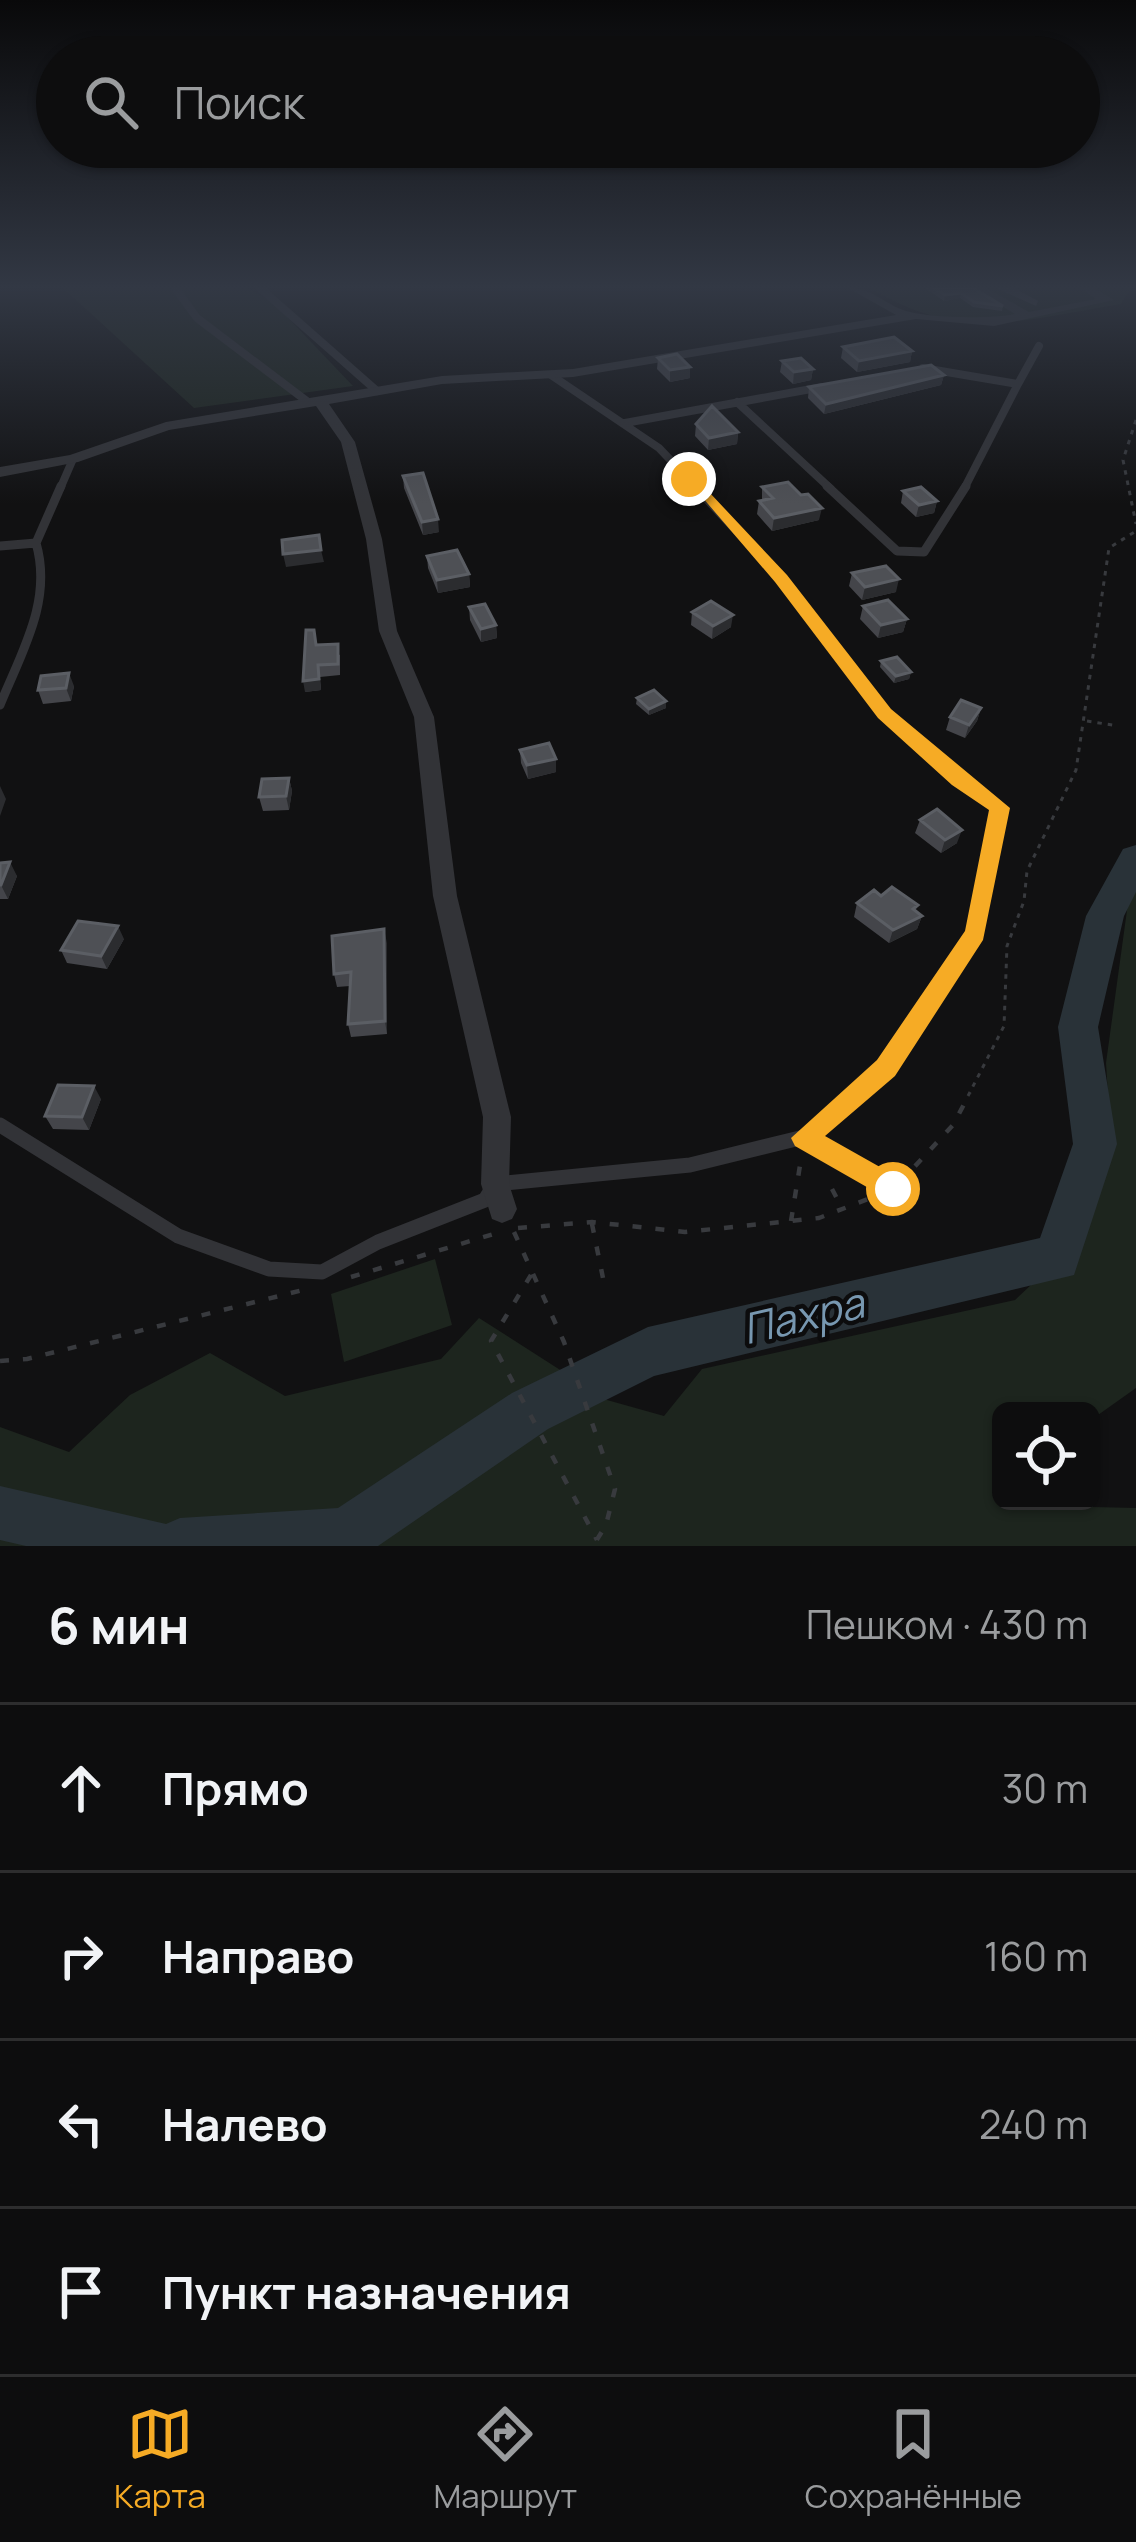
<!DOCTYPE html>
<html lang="ru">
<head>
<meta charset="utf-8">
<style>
	:root { --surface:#0d0d0e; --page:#1b1b1c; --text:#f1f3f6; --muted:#9a9c9e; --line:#2d2d2e; --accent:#f6ab25 }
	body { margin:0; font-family:Manrope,sans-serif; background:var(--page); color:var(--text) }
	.controls { position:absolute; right:36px; bottom:36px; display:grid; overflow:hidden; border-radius:18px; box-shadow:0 3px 9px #0004 }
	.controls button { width:108px; height:108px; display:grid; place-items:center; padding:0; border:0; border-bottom:3px solid var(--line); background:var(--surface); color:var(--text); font:60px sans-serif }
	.stop { position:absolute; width:36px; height:36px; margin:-27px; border:9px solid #f6ab25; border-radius:50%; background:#fff }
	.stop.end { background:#f6ab25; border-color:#fff; box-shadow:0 3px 12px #0008 }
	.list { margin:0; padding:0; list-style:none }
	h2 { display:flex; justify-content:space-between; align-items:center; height:156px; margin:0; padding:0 48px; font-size:51px }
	h2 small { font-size:39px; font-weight:400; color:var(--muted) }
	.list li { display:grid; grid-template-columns:78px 1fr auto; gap:36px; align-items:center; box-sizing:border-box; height:168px; padding:0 48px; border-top:3px solid var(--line) }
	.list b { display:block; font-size:45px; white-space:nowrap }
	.list em { font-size:39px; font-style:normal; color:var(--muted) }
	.icon { flex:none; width:66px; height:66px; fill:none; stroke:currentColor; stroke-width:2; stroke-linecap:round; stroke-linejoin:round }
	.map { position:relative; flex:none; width:1136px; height:1546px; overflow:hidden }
	.search { position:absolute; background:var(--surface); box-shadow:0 3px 9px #0004; left:36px; right:36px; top:36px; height:132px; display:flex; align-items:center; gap:30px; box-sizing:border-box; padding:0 42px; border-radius:66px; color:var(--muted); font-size:45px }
	.sheet { height:828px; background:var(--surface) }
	nav { display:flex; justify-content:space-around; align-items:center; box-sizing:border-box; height:168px; border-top:3px solid var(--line); background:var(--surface); font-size:33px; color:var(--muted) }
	nav a { display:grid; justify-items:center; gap:6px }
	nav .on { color:var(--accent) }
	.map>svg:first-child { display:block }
	.green { fill:#1d251e }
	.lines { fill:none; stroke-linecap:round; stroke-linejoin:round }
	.river { fill:#293238; fill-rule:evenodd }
	.path-far1 { stroke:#383a3e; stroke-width:3; stroke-dasharray:4.5 6; stroke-linecap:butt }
	.path { stroke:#383a3e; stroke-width:4.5; stroke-dasharray:9 14; stroke-linecap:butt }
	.service-far3 { stroke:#323337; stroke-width:8 }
	.service-far2 { stroke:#323337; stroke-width:9 }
	.service-far1 { stroke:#323337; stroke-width:12 }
	.service { stroke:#323337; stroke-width:15 }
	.minor { fill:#323337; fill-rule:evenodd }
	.wall { fill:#44454a }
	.shaded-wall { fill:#2b2c2f }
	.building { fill:#4e5055; stroke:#5b5e64; stroke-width:3 }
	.route { fill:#f6ab25 }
	.labels { text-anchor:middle; stroke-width:9; stroke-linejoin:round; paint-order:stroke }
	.near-water-label { font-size:42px; font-style:italic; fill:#7797b0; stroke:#0c0c0d }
</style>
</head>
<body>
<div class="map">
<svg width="1136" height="1546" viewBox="0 0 1136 1546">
	<rect width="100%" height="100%" fill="#111112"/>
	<!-- green -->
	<path class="green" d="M63 288H247L273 302 353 386 194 408Z
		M870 288H1131L1121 304C1022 320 961 343 870 288Z
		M1136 888V1388L1091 1420V1411H1001V1501H1090L1093 1507 1136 1508V1546H0V1427L69 1452 130 1395 210 1353 285 1396 441 1359 479 1318 607 1400 664 1416 702 1369 1015 1300 1078 1241 1110 1128 1106 1063 1128 903Z
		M435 1259 452 1325 344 1362 331 1294Z"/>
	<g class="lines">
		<!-- river -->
		<path class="river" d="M1136 845V892L1124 916 1098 1027 1117 1144 1074 1275 654 1376 548 1429 378 1546H26L0 1540V1486L166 1524 180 1518 338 1508 512 1393 648 1327 1040 1238 1073 1144 1058 1027 1086 916 1123 849Z"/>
		<!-- path-far1 -->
		<path class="path-far1" d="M1136 420 1123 460 1136 524
			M1087 721 1118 726
			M968 1096 1004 1026 1007 946 1024 901 1027 871 1076 770 1109 548 1136 531"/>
		<!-- path -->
		<path class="path" d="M820 1146 894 1189
			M832 1189 842 1208
			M791 1221 802 1153
			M592 1224 604 1283
			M518 1228 592 1222 685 1232 819 1218 894 1189 953 1125 970 1093
			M514 1232 564 1342 615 1489 606 1525 593 1546
			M531 1275 491 1341 597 1540
			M351 1277 497 1233
			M0 1361 27 1359 307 1289"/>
		<!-- service-far3 -->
		<path class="service-far3" d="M175 288 197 318 308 402
			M260 288 377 391
			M923 368 1018 384 1039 346
			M551 375 659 448 698 489
			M737 402 831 489
			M625 423 822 387
			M60 489 73 459
			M964 489 1018 384"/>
		<!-- service-far2 -->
		<path class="service-far2" d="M695 486 781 578 884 713 927 752
			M827 486 897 551 924 552 966 486
			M0 546 36 543
			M0 705C21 653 53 601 36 543L61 486"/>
		<!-- service-far1 -->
		<path class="service-far1" d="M853 1096 886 1068 976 933 1000 808 924 749"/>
		<!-- service -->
		<path class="service" d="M0 1125 178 1236 269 1269 322 1272 378 1242 485 1200 495 1184 690 1165 804 1137 856 1093"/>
		<!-- minor -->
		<path class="minor" d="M848 288C873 287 887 307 910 312 935 318 990 319 1015 314L972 288H986L1029 312 1096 299 1080 288H1094L1114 300 994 326 916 319 573 377 442 384 329 404 355 442 382 539 397 631 434 717 457 896 511 1117 509 1184 517 1209 512 1219 502 1223 492 1219 481 1184 483 1117 433 896 414 717 379 631 366 539 341 442 316 406 169 430 78 462 0 477V467L70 455 166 422 442 376 573 369 896 315Z"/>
	</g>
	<!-- wall -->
	<path class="wall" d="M925 288H973L1003 306 1002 311 973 307 960 298 944 301Z
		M996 288H1014L1038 301 1036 306Z
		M843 347 912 351 910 362 857 372 841 358Z
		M658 358 690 367V378L670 382 657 369Z
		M782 361 813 369 811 380 793 384 780 372Z
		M944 375 941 385 824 414 808 398 809 387Z
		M696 424 738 432 737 444 708 450 695 436Z
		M403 476 439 532 423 535 404 488Z
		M762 487 801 495 819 520 772 531 757 514 759 501H762Z
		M903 491 937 501 934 513 916 517 901 503Z
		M427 556 469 574 470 587 438 593 428 568Z
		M852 573 896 592 862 600 849 586Z
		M863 606 907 619 903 632 878 638 860 619Z
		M469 607 496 625 497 638 481 642 470 620Z
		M692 612 731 627 712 639 691 625Z
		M316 645 340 655V675L320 677 321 690 305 692Z
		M881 661 911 672 909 679 894 683 880 667Z
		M74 686 71 701 43 704 38 690Z
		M637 698 666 708 649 715 636 704Z
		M981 708 977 721 965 738 946 730 950 717Z
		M520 750 556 772 528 779 521 763Z
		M289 778 292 791 289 810 263 811 259 797Z
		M920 820 957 843 941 853 915 833Z
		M0 863 17 876 8 899H0Z
		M881 896 922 916 917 929 889 943 854 917 857 903Z
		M124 939 107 969 67 963 61 950Z
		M387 943V1034L351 1037 348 1024 350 986 337 987 334 974Z
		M101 1099 89 1130 53 1129 45 1116Z"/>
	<!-- shaded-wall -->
	<path class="shaded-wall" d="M961 293 960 298 944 301 945 295Z
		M912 351 910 362 857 372 859 361Z
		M690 367V378L670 382V370Z
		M813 369 811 380 793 384 794 372Z
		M944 375 941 385 824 414 826 404Z
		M738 432 737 444 708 450 709 438Z
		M937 501 934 513 916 517 919 505Z
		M822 508 819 520 772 531 774 518Z
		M438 519 439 532 423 535 422 522Z
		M321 550 324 562 286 567 283 554Z
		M469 574 470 587 438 593 437 580Z
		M899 579 896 592 862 600 865 587Z
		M733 615 731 627 712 639 713 626Z
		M907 619 903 632 878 638 881 625Z
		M496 625 497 638 481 642V629Z
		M318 665 321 690 305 692 303 681Z
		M911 672 909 679 894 683 896 676Z
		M69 673 74 686 71 701 66 688Z
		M666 701V708L649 715V709Z
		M981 708 977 721 965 738 969 725Z
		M556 759V772L528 779 527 765Z
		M289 778 292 791 289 810 286 796Z
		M0 786 6 799 0 816Z
		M962 830 957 843 941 853 945 840Z
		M10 862 17 876 8 899 1 885Z
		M918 905 913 918 922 916 917 929 889 943 893 930Z
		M118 926 124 939 107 969 101 956Z
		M384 929 387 943V1034L385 1021Z
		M94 1086 101 1099 89 1130 82 1117Z"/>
	<!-- building -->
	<path class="building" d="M934 288H973L1003 306 974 302 961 293 945 295Z
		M894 337 912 351 859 361 843 347Z
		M677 354 690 367 670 370 658 358Z
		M801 358 813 369 794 372 782 361Z
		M931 365 944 375 826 404 809 387Z
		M712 406 738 432 709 438 696 424Z
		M423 473 438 519 422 522 403 476Z
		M788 482 801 495 808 494 822 508 774 518 759 501 773 498 762 487Z
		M921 487 937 501 919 505 903 491Z
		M319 535 321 550 283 554 282 540Z
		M457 550 469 574 437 580 427 556Z
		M886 566 899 579 865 587 852 573Z
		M888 600 907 619 881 625 863 606Z
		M711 601 733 615 713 626 692 612Z
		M485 604 496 625 481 629 469 607Z
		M306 630H314L316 645 338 644V664L318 665 319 679 303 681Z
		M897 657 911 672 896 676 881 661Z
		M69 673 66 688 38 690 41 676Z
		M654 690 666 701 649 709 637 698Z
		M961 700 981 708 969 725 950 717Z
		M549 743 556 759 527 765 520 750Z
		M289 778 286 796 259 797 262 779Z
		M937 809 962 830 945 840 920 820Z
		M10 862 1 885H0V863Z
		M892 887 918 905 913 909 922 916 893 930 857 903 874 890 881 896Z
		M78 921 118 926 101 956 61 950Z
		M384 929 385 1021 348 1024 351 972 334 974 332 936Z
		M58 1085 94 1086 82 1117 45 1116Z"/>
	<!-- sky -->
	<linearGradient id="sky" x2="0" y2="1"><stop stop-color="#09090a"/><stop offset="0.57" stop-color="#323844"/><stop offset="1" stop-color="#323844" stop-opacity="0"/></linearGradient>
	<rect width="1136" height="504" fill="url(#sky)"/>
	<!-- route -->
	<path class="route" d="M684 476H694L787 575 891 709 1010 808 983 940 895 1076 825 1136 903 1180V1198L893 1202 795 1146 791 1138 877 1060 965 931 989 810 952 785 878 718 775 582Z"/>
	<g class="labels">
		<!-- near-water labels -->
		<g class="near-water-label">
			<text transform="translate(803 1316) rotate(-13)" y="15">Пахра</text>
		</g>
	</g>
</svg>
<div class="controls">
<button><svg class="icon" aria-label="locate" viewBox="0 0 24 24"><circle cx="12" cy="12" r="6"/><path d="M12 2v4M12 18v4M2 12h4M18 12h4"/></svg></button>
</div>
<div class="stop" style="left:893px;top:1189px"></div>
<div class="stop end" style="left:689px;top:479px"></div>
<div class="search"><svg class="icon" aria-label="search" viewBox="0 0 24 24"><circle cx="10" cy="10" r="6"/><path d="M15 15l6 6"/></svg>Поиск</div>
</div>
<section class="sheet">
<h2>6 мин<small>Пешком · 430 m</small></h2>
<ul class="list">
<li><svg class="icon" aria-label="ahead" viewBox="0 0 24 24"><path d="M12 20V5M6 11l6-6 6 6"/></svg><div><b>Прямо</b></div><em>30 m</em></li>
<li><svg class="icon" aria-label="right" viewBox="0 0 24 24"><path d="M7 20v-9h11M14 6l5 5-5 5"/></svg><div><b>Направо</b></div><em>160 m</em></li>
<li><svg class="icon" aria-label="left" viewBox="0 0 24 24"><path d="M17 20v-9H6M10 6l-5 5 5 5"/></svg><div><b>Налево</b></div><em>240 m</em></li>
<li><svg class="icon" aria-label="arrive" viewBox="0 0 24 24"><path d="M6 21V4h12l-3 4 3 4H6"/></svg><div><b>Пункт назначения</b></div></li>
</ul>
</section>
<nav>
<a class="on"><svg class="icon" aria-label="map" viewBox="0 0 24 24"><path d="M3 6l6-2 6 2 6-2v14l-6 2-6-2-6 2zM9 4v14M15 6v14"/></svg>Карта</a>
<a><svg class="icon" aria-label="directions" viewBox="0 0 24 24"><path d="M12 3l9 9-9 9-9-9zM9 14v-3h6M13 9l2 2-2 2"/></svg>Маршрут</a>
<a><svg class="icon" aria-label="saved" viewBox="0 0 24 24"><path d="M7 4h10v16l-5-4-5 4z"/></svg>Сохранённые</a>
</nav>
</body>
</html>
